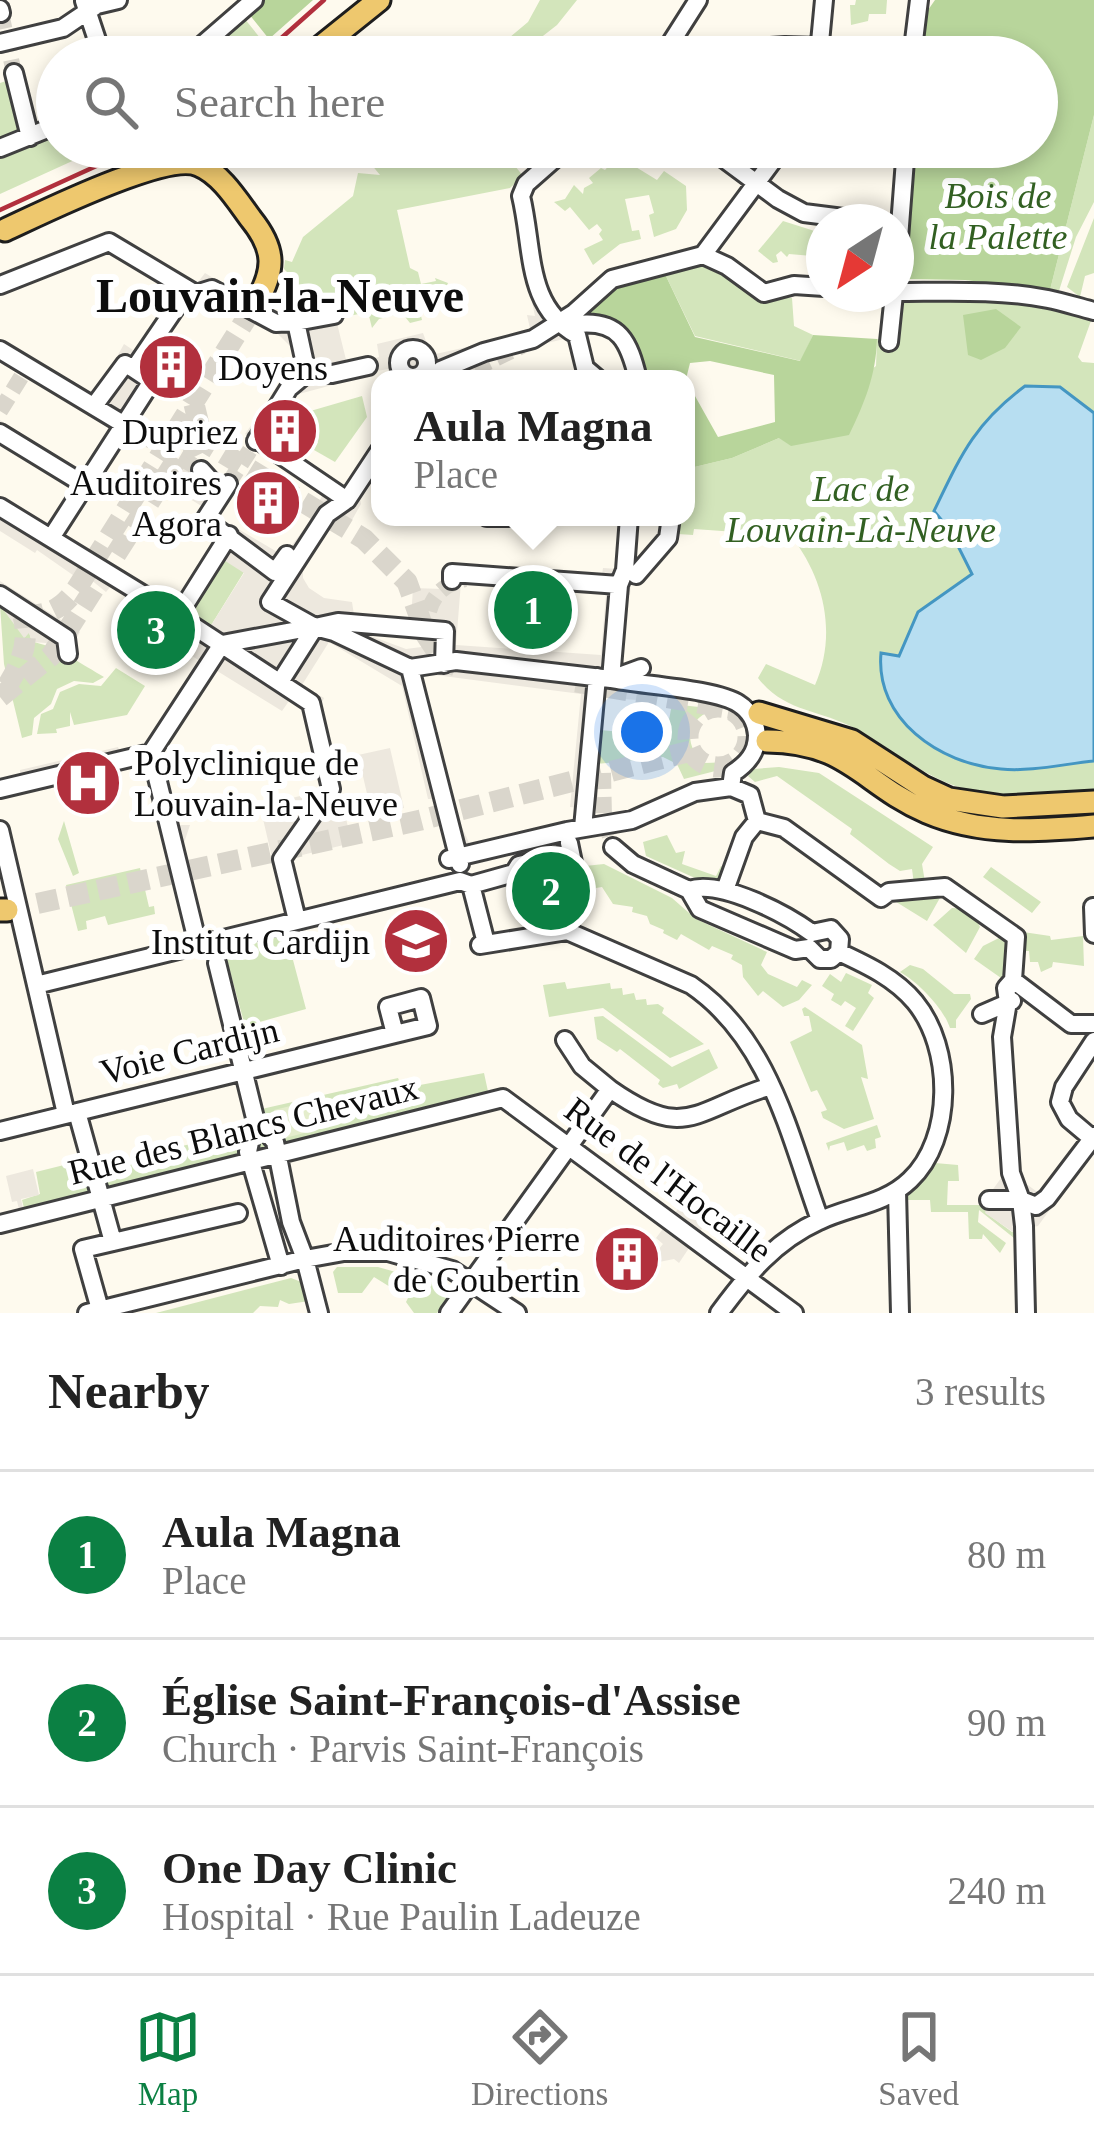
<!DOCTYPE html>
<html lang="en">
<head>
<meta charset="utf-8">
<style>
	:root { --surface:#fff; --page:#f6f6f6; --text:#222; --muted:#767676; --line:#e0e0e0; --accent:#0b8043 }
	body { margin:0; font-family:"Times New Roman",serif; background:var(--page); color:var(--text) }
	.compass { position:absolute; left:806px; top:204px; width:108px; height:108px; border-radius:50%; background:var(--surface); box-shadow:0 6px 18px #0003; rotate:216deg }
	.you { position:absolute; left:642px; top:732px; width:42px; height:42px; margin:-30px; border:9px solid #fff; border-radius:50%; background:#1a73e8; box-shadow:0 0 0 18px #1a73e833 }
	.badge { display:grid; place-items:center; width:78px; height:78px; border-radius:50%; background:var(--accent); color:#fff; font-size:39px; font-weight:700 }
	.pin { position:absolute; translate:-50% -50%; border:6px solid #fff; box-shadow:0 3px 12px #0006 }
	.popup { position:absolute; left:371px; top:370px; width:324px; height:156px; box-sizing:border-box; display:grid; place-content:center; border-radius:24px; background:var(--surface); filter:drop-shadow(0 3px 9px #0005); font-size:39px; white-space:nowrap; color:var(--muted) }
	.popup b { font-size:45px; color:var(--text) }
	.popup::after { content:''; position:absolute; left:50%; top:100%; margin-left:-24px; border:24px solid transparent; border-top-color:var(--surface) }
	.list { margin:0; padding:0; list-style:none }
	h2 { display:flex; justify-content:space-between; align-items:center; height:156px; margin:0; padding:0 48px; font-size:51px }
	h2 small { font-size:39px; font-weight:400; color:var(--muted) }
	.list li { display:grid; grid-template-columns:78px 1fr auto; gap:36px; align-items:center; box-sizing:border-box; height:168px; padding:0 48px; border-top:3px solid var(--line) }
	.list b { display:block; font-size:45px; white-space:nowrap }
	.list p { margin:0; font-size:39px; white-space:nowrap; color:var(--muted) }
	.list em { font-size:39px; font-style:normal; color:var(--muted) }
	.icon { flex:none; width:66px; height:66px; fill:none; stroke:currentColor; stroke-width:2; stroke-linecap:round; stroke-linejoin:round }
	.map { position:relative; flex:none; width:1094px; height:1313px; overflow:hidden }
	.search { position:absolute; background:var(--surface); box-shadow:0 6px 18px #0003; left:36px; right:36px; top:36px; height:132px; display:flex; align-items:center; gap:30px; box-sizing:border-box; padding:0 42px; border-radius:66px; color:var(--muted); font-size:45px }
	.sheet { height:660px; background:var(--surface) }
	nav { display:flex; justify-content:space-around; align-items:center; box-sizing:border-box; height:168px; border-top:3px solid var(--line); background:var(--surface); font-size:33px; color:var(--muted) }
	nav a { display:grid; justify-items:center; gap:6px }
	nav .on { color:var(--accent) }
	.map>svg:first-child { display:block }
	.green { fill:#d3e5bb }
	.forest { fill:#b8d59b }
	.pitch { fill:#e4edcc }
	.plaza { fill:#ede8de; fill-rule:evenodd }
	.water { fill:#b7def1; stroke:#4496c2; stroke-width:3 }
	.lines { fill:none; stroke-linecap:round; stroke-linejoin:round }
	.minor-tunnel { stroke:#dad6cc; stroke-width:16; stroke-dasharray:16 8; stroke-linecap:butt }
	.major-tunnel { stroke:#dad6cc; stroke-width:21; stroke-dasharray:21 10; stroke-linecap:butt }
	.minor-casing { stroke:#404040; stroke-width:22 }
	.major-casing { stroke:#1e1e1e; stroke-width:27 }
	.minor { stroke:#fff; stroke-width:16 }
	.major { stroke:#eec86e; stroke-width:21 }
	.rail { stroke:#b2303d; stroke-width:4.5 }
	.labels { text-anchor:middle; stroke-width:12; stroke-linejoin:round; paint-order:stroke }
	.park-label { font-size:36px; font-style:italic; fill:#326022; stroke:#fff }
	.poi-label { font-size:36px; fill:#0d0d0d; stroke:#fff; text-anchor:end }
	.street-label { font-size:36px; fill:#0d0d0d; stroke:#fff }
	.district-label { font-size:48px; font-weight:bold; fill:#0d0d0d; stroke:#fff }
</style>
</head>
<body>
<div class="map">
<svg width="1094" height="1313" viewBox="0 0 1094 1313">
	<rect width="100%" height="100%" fill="#fefaee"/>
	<!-- green -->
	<path class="green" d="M540 0H577L557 25 516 57H486L528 22Z
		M856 0H887L886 14H869L868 21 851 25 850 5H855Z
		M244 18 265 44 248 57H200Z
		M9 80 22 135 0 141V83Z
		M1094 115V202L1076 237 1058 294 1050 290Z
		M57 130V147H103L0 194V158Z
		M357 147C373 147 386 153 391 166L419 147H500L523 176 510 188 397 210 410 268 418 272 421 284 436 281 435 278 448 283 442 298 427 293 416 296 422 320 410 323 402 313 379 319 372 328 368 312 335 319H279L285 310 290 275 284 269 285 260 292 262 303 237 353 196 358 173 380 175Z
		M625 147 631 151 626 161 657 180 664 171 686 186 687 210 676 229 654 237 649 215 654 213 649 195 625 199 632 231 639 230 641 239 620 244 593 265 584 249 603 240 599 234 602 230 597 224 589 230 570 207 565 211 554 202 565 199 574 185 583 194 584 188 593 183 589 178 601 168 605 170Z
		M1094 218V273L1085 276 1080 297 1067 287Z
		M783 221 824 234V257L789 254 787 257 781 251 776 255 778 262 773 263 758 251Z
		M704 262 761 295 792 298 794 326 813 335 801 361 695 336 664 272Z
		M905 295 1030 301 1092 318 1078 357 1082 362 1094 363V413L1091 409 935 511 950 530 972 574 918 612 899 656 1004 770 1094 761V790C1044 794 993 802 945 782 913 768 886 745 856 729 819 709 785 713 758 678L766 664 815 685C837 635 825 579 791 536L694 529 693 535 678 534V517H686V469L732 458 779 438 876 366 877 339 898 340Z
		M362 396 367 417 335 462 314 450 318 442 297 428 307 412Z
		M219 556 244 572 210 627 185 611Z
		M0 605 25 637 29 632 32 642C52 644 85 666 104 677L93 683 74 681 57 689 51 704 34 718 32 735 22 738 4 664Z
		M116 668 145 686 127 715 74 725 70 712V726L56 729 57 733 37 734 41 714 53 709 60 692 79 684 101 686Z
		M672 704 717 709C687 716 681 745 705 763L731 762 735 766 684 779 677 764 663 757 597 764 600 730C625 732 648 737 669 720Z
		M779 767 819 773 933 847 922 864 925 882 914 884 912 869 900 871 889 864 850 834 852 829 777 776 755 782 748 776 754 769Z
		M64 821 79 873 73 876 58 839Z
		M667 835 676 853 685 851 682 864 716 876 721 866 724 868 721 883 695 878 646 856 643 842Z
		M604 864 672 898 696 919 767 952 761 965 768 974 797 987 802 980 812 985 799 1000 783 1007 763 991 758 996 743 977 742 965 731 959 733 955 712 946 709 950 681 934 677 940 663 933 664 930 650 924 647 916 632 912 633 907 613 904 602 887 596 888 591 897 585 866Z
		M991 867 1041 902 1032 913 983 877Z
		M140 868 149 907 154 906 155 914 108 925 105 916 86 921 87 929 78 931 66 885Z
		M897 896H941L927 921 893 900Z
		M952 908C966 908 975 914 980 927L966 953 933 925Z
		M1023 932 1050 936 1051 940 1083 936 1084 966 1053 962 1052 967 1041 972 1038 962H1030L1029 951H1019Z
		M274 935 284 940 298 939 304 956 293 960 306 1009 245 1026 224 949Z
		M999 938 1010 945V965L1001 978 974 959 983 946Z
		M910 965 923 969 954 994H970L971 999 956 1020V1028H950C944 1009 918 982 900 972Z
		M846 973 872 985 868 993 874 998 853 1031 845 1026 856 1008 845 1001 841 1006 831 1000 834 994 822 986 830 974 841 982Z
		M565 982 567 989 610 983 611 989 622 988 623 995 634 993 636 1000 646 999 647 1005 658 1004 664 1008 662 1013 704 1044 670 1058 603 1008 549 1017 543 985Z
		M805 1007 862 1045 868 1079 861 1077 874 1119 844 1129 823 1118 821 1112 827 1110 817 1090 811 1092 790 1042 812 1031 809 1016H804L802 1009Z
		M603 1016 672 1067 709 1049 718 1068 679 1089 677 1084 663 1088 658 1084 660 1080 620 1049 617 1052 597 1039 594 1017Z
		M484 1073 489 1096 25 1212 22 1200 40 1194 36 1172 76 1162 94 1167 203 1141 237 1129 248 1112 398 1078 400 1083 416 1080 420 1085Z
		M877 1125 881 1137 875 1139 876 1148 867 1151 864 1145 847 1151 844 1142 830 1146 829 1151 826 1143Z
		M935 1163 958 1165 959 1181H948L947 1205H985L986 1213 1012 1232 1018 1229 1019 1242 979 1210 978 1222 1006 1243 1000 1253 983 1234 982 1239H969L968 1212H931L930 1200H904Z
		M337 1267H378L445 1286 449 1297 437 1313H414L406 1302 408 1298 374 1277 362 1293H338L333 1272Z
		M291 1278 304 1283 309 1301 289 1304 280 1300 278 1307 260 1306 253 1313H156Z"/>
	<!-- forest -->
	<path class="forest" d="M264 0H313L269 39 249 14Z
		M935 0H1094V115L1050 290 965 280 907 279 913 147H1037V57H917L919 23Z
		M664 272 695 337 800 361 813 335 877 339C876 375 865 402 849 435L791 446 779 438 732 458 686 469V380L718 437 775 422 774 375 710 361 690 363 686 379H646C636 341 623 320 582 314L610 285Z
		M996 309 1021 327 1005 348 981 360 968 355 963 315Z"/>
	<!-- pitch -->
	<path class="pitch" d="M327 1097 335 1125 281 1139 274 1110Z"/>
	<!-- plaza -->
	<path class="plaza" d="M116 235 195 286 205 273 279 318 333 307 351 380 295 395 267 434 314 465 310 471 344 492 357 465H364L380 439V458L359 493 361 504 352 520 347 517 339 529 326 522 303 559V578L309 588 324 598 352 602 354 615 411 619 413 588 443 589 446 563 602 575 603 568 618 569 621 525 611 523 609 517H636L630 595 624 594 618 663 641 664 638 700 606 698 596 786 601 810 570 807 581 694 420 673 456 814 471 847 447 852 433 799H428L402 686 329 642 302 685 324 698 319 709 352 843 273 862 260 806 324 790 305 710 289 701 282 711 214 669 160 756 178 825H190L183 846 186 861 202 875 190 881 201 926 185 936 144 765 0 799V779L20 774V770L118 747 120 752 146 746 200 661 157 634 165 620 111 586 106 592 85 575 80 580 37 550 35 553 0 531V496L42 522 51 523 71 491 69 484 0 441V420L83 474 110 429 13 366H5L1 363 3 359 34 361 90 398 100 387 124 344 136 352 147 329 151 332 178 293 140 270 143 264 105 250 0 295V278L50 253 57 261ZM187 302 211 315 221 313 225 305 278 334 292 348 294 356 287 375 245 434 324 492 309 522 284 556 213 514 230 484 187 458 176 475 180 478 174 489 203 507 196 520 220 536 175 607 62 537 162 375 157 372 158 363 153 359 154 354ZM219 557 244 573 210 627 185 611ZM461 582 606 594 601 655 456 645ZM360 632 438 638 437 645 406 649Z
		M537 293 559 308 590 361 613 379H586L577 371 575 367 580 358 573 337 486 357 490 379H390L388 369 377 371 373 359 379 357 377 344 423 333 431 355 531 333 527 315 535 316 531 297Z
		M0 581 80 632 66 658 46 643 32 642 29 633 24 638 0 605Z
		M390 748 404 808 372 815 358 755Z
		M33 1169 39 1195 21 1199 24 1213 20 1214 17 1201 12 1202 6 1176Z
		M1011 1173 1054 1204 1038 1226 1013 1232 985 1213 991 1192 1004 1174Z
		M681 1205H686L693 1213 696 1209 708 1219V1224H705L679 1263 674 1259 659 1262 652 1257 663 1244 656 1238Z"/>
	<!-- water -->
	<path class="water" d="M1025 386 1060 387 1094 413V761C1064 764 1030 772 1001 769 939 764 875 719 881 653L899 656 918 612 972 574 950 530 934 511C961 455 974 424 1025 386Z"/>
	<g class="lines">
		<!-- minor-tunnel -->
		<path class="minor-tunnel" d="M1 13 14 73
			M453 379 522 346
			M0 411 23 374
			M138 433 201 470
			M192 484 198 468
			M228 484 256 441
			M426 635C427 605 434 587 465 579
			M603 773 604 817 613 847"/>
		<!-- major-tunnel -->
		<path class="major-tunnel" d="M194 404 203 441 364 539 407 582 426 635 443 661 456 666
			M23 616C50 615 62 609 77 588L256 303
			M576 682 758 713
			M7 686C21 664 30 642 23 616
			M0 697 51 656 182 451 203 441
			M688 737a30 30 0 1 1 60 0a30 30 0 1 1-60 0Z
			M7 910 421 820 691 751"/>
		<!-- minor casing -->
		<g class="minor-casing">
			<path id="minor" d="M84 1 97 40
				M0 9 1 13
				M0 43 63 28 97 5 118 0
				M668 48 677 53 785 46 819 47
				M194 52 254 0
				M819 53 824 0
				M663 55 698 0
				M912 57 919 0
				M14 73 30 137
				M568 147 526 184 521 196C534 250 525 306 577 335L585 368 598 379
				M708 147 778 199 804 213 875 222
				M0 148 57 125
				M703 255 727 266 764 293 794 285 824 287
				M896 278 906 147
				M0 285 109 242 196 294 212 289 276 323 296 322 304 313
				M896 292C945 292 997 289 1048 299 1063 302 1078 307 1094 311
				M578 324C620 320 629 342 638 379
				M889 342 894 294
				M399 363a14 14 0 1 1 28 0a14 14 0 1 1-28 0Z
				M0 350 138 433
				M307 373 332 374 368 366
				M430 379 441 370 484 352 533 339 574 313 612 279 703 255 783 147
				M94 406 125 364 134 369
				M0 433 85 485
				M257 439 347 500
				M256 441 289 388 307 373 296 322 334 315
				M380 450 347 500 327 514 270 602 315 627 334 632 410 668 456 661 611 679 641 668
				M201 470 221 492
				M228 484 206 518 208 522 275 572 287 555
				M0 507 178 616 311 703 331 789 282 859 297 920
				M487 517H508
				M51 538 152 381 134 369 187 291
				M636 575 668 538 671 517
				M452 580V573L619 585 625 570 629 517
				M619 585 611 679C640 685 718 689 739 704 750 711 756 723 757 735 757 753 747 764 733 773L731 787
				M0 595 66 638 68 654
				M178 616 229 535
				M410 668 460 864
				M280 682 315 627 338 622 445 631 444 664
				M0 789 151 753
				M583 828 597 677
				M0 830 66 1114
				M569 843 579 892
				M613 847 633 864 689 890 700 909 795 950 809 948 820 959H831L839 952
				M449 859 567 831 632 820 695 792 731 787 750 795 757 821
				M471 885 514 873 519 865 571 853
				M689 890C720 879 786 914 812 933
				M725 890 744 837 757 821 784 828 881 898 889 892 945 887 1016 937 1013 980 1006 988 1008 1002 1002 1037 1011 1173 1021 1200 1024 1226 1026 1313
				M1093 907 1094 934
				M812 933 831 929 840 939 839 952
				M198 945 151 753 222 644 314 627
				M480 945 567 931 691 985C770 1039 789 1135 820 1220
				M217 963 255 1118 275 1142 291 1222 305 1259 319 1313
				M1013 980 1071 1024H1094
				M36 985 460 881 471 885 486 943
				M421 998 428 1026 395 1034 388 1007Z
				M982 1014 1012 1001
				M565 1040 582 1066 610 1089
				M1094 1041 1064 1087 1060 1102 1069 1119 1094 1140
				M77 1112 113 1242
				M255 1118 248 1152 281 1266
				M0 1131 395 1034
				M897 1191 900 1313
				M989 1200H1021L1036 1206 1047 1198 1094 1136
				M0 1224 503 1098 794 1313
				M87 1313 305 1259 344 1252H388L452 1270 517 1313
				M101 1313 83 1249 238 1213
				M449 1313 610 1089C687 1143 694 1109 771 1086
				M719 1313C747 1275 775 1241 819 1221 850 1206 884 1205 910 1180 954 1138 953 1048 915 1002 895 978 867 965 839 952"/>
		</g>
		<!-- major casing -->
		<g class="major-casing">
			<path id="major" d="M308 57 379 0
				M210 171 214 147
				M5 230C42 213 166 151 199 165 221 174 237 200 251 219 276 250 275 270 256 303
				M759 713 852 741 923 787 949 799 1003 807 1094 802
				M767 741C850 742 862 784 927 812 981 835 1037 831 1094 826
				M0 910H7"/>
		</g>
		<!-- minor -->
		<use href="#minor" class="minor"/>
		<!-- major -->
		<use href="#major" class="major"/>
		<!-- rail -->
		<path class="rail" d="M260 57 324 0
			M0 210 138 147"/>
	</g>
	<!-- icons -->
	<defs>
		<g id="building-disc" transform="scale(3.45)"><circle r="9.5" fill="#b2303d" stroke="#fff"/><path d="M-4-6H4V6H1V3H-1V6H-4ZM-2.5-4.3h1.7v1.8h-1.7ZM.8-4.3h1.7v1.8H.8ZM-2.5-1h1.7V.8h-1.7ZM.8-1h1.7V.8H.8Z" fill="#fff"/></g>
		<g id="hospital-disc" transform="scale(3.45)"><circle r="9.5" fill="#b2303d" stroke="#fff"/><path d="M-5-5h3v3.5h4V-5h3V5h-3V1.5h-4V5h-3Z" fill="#fff"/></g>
		<g id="school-disc" transform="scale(3.45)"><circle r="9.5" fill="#b2303d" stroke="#fff"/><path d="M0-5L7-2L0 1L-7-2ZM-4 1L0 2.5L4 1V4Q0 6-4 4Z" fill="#fff"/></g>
	</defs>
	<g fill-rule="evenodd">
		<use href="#building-disc" x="171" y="367"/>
		<use href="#building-disc" x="285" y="431"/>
		<use href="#building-disc" x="268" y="503"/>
		<use href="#hospital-disc" x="88" y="783"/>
		<use href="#school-disc" x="416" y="941"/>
		<use href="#building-disc" x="627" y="1259"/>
	</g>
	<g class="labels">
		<!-- park labels -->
		<g class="park-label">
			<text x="998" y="208">Bois de<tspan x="998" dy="41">la Palette</tspan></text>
			<text x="861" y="501">Lac de<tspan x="861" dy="41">Louvain-Là-Neuve</tspan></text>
		</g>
		<!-- poi labels -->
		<g class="poi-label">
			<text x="218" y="380" text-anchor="start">Doyens</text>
			<text x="238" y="444">Dupriez</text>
			<text x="222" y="495">Auditoires<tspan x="222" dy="41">Agora</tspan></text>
			<text x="134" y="775" text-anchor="start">Polyclinique de<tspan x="134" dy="41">Louvain-la-Neuve</tspan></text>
			<text x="370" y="954">Institut Cardijn</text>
			<text x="580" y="1251">Auditoires Pierre<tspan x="580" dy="41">de Coubertin</tspan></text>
		</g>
		<!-- street labels -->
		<g class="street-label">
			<text transform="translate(189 1050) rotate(-14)" y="13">Voie Cardijn</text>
			<text transform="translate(243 1129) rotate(-14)" y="13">Rue des Blancs Chevaux</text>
			<text transform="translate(669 1179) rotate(37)" y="13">Rue de l'Hocaille</text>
		</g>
		<!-- district labels -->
		<g class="district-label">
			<text x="280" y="312">Louvain-la-Neuve</text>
		</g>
	</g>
</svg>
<svg class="compass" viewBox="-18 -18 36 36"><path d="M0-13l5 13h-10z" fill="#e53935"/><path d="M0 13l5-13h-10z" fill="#767676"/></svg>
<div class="you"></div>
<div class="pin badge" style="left:533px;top:610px">1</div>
<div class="popup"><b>Aula Magna</b>Place</div>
<div class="pin badge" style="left:551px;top:891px">2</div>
<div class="pin badge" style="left:156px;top:630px">3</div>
<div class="search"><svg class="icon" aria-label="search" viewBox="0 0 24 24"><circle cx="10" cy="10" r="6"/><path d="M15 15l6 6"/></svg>Search here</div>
</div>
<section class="sheet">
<h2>Nearby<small>3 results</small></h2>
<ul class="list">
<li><span class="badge">1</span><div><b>Aula Magna</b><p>Place</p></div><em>80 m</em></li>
<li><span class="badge">2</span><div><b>Église Saint-François-d'Assise</b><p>Church · Parvis Saint-François</p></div><em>90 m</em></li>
<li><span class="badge">3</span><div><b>One Day Clinic</b><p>Hospital · Rue Paulin Ladeuze</p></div><em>240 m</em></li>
</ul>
</section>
<nav>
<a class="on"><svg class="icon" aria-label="map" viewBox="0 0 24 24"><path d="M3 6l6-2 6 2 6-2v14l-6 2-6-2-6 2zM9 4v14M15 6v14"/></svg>Map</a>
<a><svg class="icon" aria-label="directions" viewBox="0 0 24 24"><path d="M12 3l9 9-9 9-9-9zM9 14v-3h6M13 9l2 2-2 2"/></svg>Directions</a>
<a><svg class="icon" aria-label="saved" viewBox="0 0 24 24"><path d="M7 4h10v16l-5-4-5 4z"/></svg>Saved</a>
</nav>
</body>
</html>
